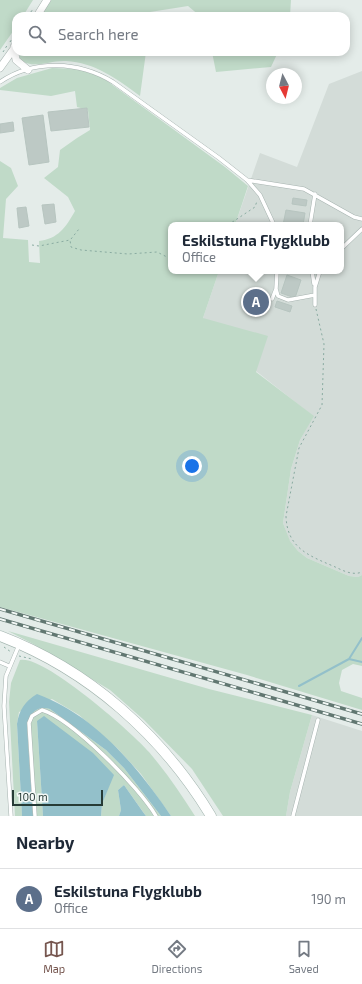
<!DOCTYPE html>
<html lang="en">
<head>
<meta charset="utf-8">
<style>
	:root { --surface:#fff; --page:#f6f6f7; --text:#1f2937; --muted:#747a83; --line:#e0e1e3; --accent:#76564f }
	body { margin:0; font-family:"Exo 2",sans-serif; background:var(--page); color:var(--text) }
	.compass { position:absolute; left:266px; top:68px; width:36px; height:36px; border-radius:50%; background:var(--surface); box-shadow:0 2px 10px #0003; rotate:173deg }
	.scale { position:absolute; left:12px; bottom:10px; width:91px; box-sizing:border-box; padding-left:4px; border:2px solid #263b36; border-top:0; font-size:11px; line-height:14px; white-space:nowrap; color:#263b36; -webkit-text-stroke:3px #f4f9f7; paint-order:stroke }
	.you { position:absolute; left:192px; top:466px; width:14px; height:14px; margin:-10px; border:3px solid #fff; border-radius:50%; background:#1a73e8; box-shadow:0 0 0 6px #1a73e833 }
	.badge { display:grid; place-items:center; width:26px; height:26px; border-radius:50%; background:var(--accent); color:#fff; font-size:13px; font-weight:700 }
	.pin { position:absolute; translate:-50% -50%; border:2px solid #fff; box-shadow:0 1px 4px #0006 }
	.popup { position:absolute; left:168px; top:222px; width:176px; height:52px; box-sizing:border-box; display:grid; place-content:center; border-radius:8px; background:var(--surface); filter:drop-shadow(0 1px 3px #0005); font-size:13px; white-space:nowrap; color:var(--muted) }
	.popup b { font-size:15px; color:var(--text) }
	.popup::after { content:''; position:absolute; left:50%; top:100%; margin-left:-8px; border:8px solid transparent; border-top-color:var(--surface) }
	.list { margin:0; padding:0; list-style:none }
	h2 { display:flex; justify-content:space-between; align-items:center; height:52px; margin:0; padding:0 16px; font-size:17px }
	h2 small { font-size:13px; font-weight:400; color:var(--muted) }
	.list li { display:grid; grid-template-columns:26px 1fr auto; gap:12px; align-items:center; box-sizing:border-box; height:60px; padding:0 16px; border-top:1px solid var(--line) }
	.list b { display:block; font-size:15px; white-space:nowrap }
	.list p { margin:0; font-size:13px; white-space:nowrap; color:var(--muted) }
	.list em { font-size:13px; font-style:normal; color:var(--muted) }
	.icon { flex:none; width:22px; height:22px; fill:none; stroke:currentColor; stroke-width:2; stroke-linecap:round; stroke-linejoin:round }
	.map { position:relative; flex:none; width:362px; height:816px; overflow:hidden }
	.search { position:absolute; background:var(--surface); box-shadow:0 2px 10px #0003; left:12px; right:12px; top:12px; height:44px; display:flex; align-items:center; gap:10px; box-sizing:border-box; padding:0 14px; border-radius:12px; color:var(--muted); font-size:15px }
	.sheet { height:112px; background:var(--surface) }
	nav { display:flex; justify-content:space-around; align-items:center; box-sizing:border-box; height:56px; border-top:1px solid var(--line); background:var(--surface); font-size:11px; color:var(--muted) }
	nav a { display:grid; justify-items:center; gap:2px }
	nav .on { color:var(--accent) }
	.map>svg:first-child { display:block }
	.built { fill:#d3dcd8 }
	.green { fill:#c0dac8 }
	.water { fill:#93c0ca }
	.lines { fill:none; stroke-linecap:round; stroke-linejoin:round }
	.stream { stroke:#93c0ca; stroke-width:2 }
	.building { fill:#bdc9c5; stroke:#b7c5c0 }
	.lane-casing { stroke:#a7b3b0; stroke-width:4.5 }
	.street-casing { stroke:#a7b3b0; stroke-width:8 }
	.secondary-casing { stroke:#a1b3ad; stroke-width:11 }
	.path { stroke:#89aba1; stroke-width:1; stroke-dasharray:2 3; stroke-linecap:butt }
	.lane { stroke:#fff; stroke-width:3.5 }
	.street { stroke:#fff; stroke-width:7 }
	.secondary { stroke:#fff; stroke-width:10 }
	.rail-casing { stroke:#617771; stroke-width:3.5 }
	.rail { stroke:#f4f9f7; stroke-width:2; stroke-dasharray:6; stroke-linecap:butt }
</style>
</head>
<body>
<div class="map">
<svg width="362" height="816" viewBox="0 0 362 816">
	<rect width="100%" height="100%" fill="#e4ece9"/>
	<!-- built -->
	<path class="built" d="M362 71V575L358 577 349 576 307 558 298 551 289 540 283 523 291 469 300 440 313 416 256 371 203 318 219 271H341V225H235L260 153 297 167 329 84Z
		M312 715 362 731V816H286L290 792Z"/>
	<!-- green -->
	<path class="green" d="M0 0H33L23 16H16V27L0 50Z
		M51 0H291L290 16H200L188 6 150 12 149 16H41Z
		M18 52H146L140 96C119 80 94 62 66 61 50 60 36 69 21 61Z
		M212 52H278L271 67 216 72Z
		M52 68 79 69 103 78 225 167 248 186 235 225H171V271H219L203 318 268 336 256 372 314 416 300 440 291 469 283 523 290 541 298 551 307 558 349 576 358 577 362 575V666L353 664 342 670 339 683 341 691 362 698V710L247 675 0 607V161L11 168 18 186 6 199 3 238 28 240 29 262 40 263 39 241C58 239 66 227 75 211L68 197 44 178 58 167 60 150 77 138 90 130 88 110 77 107 75 91 51 96 0 90V88L17 78Z
		M8 631 209 689 312 715 290 792 286 816H223L192 769 144 720 110 690 35 645Z
		M20 660C43 654 133 733 149 752 166 772 181 794 195 816H171L141 774 117 748 79 715 52 699 19 712 17 724 22 816H15L9 702 11 683Z
		M43 707 50 709 106 750 124 768 161 816H146L124 785 118 790 121 810 119 816H101L102 804 113 775 37 721 43 816H33L27 725C29 714 33 710 43 707Z"/>
	<!-- water -->
	<path class="water" d="M37 694C95 715 138 767 171 816H161L124 768 106 750 50 709C37 705 30 713 27 725L33 816H22L17 724C19 710 25 701 37 694Z
		M44 716 93 753 114 775 102 804 101 816H43L37 721Z
		M124 785 143 812 146 816H119L121 810 118 790Z"/>
	<g class="lines">
		<!-- stream -->
		<path class="stream" d="M349 659 362 638
			M299 686 349 659 362 662"/>
	</g>
	<!-- building -->
	<path class="building" d="M87 108 89 127 51 131 48 112Z
		M43 115 49 162 29 165 22 118Z
		M13 122 14 131 0 133V124Z
		M293 198 307 200 306 206 292 204Z
		M54 204 56 222 45 224 42 205Z
		M26 207 29 226 19 228 17 208Z
		M286 210 305 213 303 225H283Z
		M287 275 301 280 295 298 281 293Z
		M251 293 262 296 261 300 265 301 263 310 248 306Z
		M277 301 292 306 290 312 275 307Z"/>
	<g class="lines">
		<!-- lane casing -->
		<g class="lane-casing">
			<path id="lane" d="M0 82C34 59 79 61 113 82L219 158 247 180 304 189 354 217 362 219
				M247 180 260 195 274 225
				M310 225 315 194
				M341 249 362 229
				M312 271 314 284
				M276 289 278 296 288 300 315 295
				M272 299 276 289 277 271
				M315 305V287L320 271
				M0 662 9 666
				M11 816 4 706 6 676 19 645
				M35 816 29 723 32 716 42 710C72 719 140 788 156 816
				M293 816 318 720"/>
		</g>
		<!-- street casing -->
		<g class="street-casing">
			<path id="street" d="M37 16 47 0
				M14 47 16 60 28 70
				M0 68 15 47"/>
		</g>
		<!-- secondary casing -->
		<g class="secondary-casing">
			<path id="secondary" d="M0 636C89 670 162 735 211 816"/>
		</g>
		<!-- path -->
		<path class="path" d="M28 16 33 9
			M10 42 16 32
			M3 52 8 44
			M228 225 255 207 257 201
			M71 239 79 229
			M32 245 39 246 70 240 71 247 81 250 128 254 157 252 171 259
			M316 309 324 344 322 405 299 448 286 516C287 547 307 555 333 566 342 570 352 576 362 572
			M4 647 11 652
			M19 656 32 659"/>
		<!-- lane -->
		<use href="#lane" class="lane"/>
		<!-- street -->
		<use href="#street" class="street"/>
		<!-- secondary -->
		<use href="#secondary" class="secondary"/>
		<!-- rail casing -->
		<g class="rail-casing">
			<path id="rail" d="M0 609 362 714
				M0 619 362 724"/>
		</g>
		<!-- rail -->
		<use href="#rail" class="rail"/>
	</g>
</svg>
<svg class="compass" viewBox="-18 -18 36 36"><path d="M0-13l5 13h-10z" fill="#e53935"/><path d="M0 13l5-13h-10z" fill="#747a83"/></svg>
<div class="scale">100 m</div>
<div class="you"></div>
<div class="pin badge" style="left:256px;top:302px;background:#5c6f8a">A</div>
<div class="popup"><b>Eskilstuna Flygklubb</b>Office</div>
<div class="search"><svg class="icon" aria-label="search" viewBox="0 0 24 24"><circle cx="10" cy="10" r="6"/><path d="M15 15l6 6"/></svg>Search here</div>
</div>
<section class="sheet">
<h2>Nearby<small></small></h2>
<ul class="list">
<li><span class="badge" style="background:#5c6f8a">A</span><div><b>Eskilstuna Flygklubb</b><p>Office</p></div><em>190 m</em></li>
</ul>
</section>
<nav>
<a class="on"><svg class="icon" aria-label="map" viewBox="0 0 24 24"><path d="M3 6l6-2 6 2 6-2v14l-6 2-6-2-6 2zM9 4v14M15 6v14"/></svg>Map</a>
<a><svg class="icon" aria-label="directions" viewBox="0 0 24 24"><path d="M12 3l9 9-9 9-9-9zM9 14v-3h6M13 9l2 2-2 2"/></svg>Directions</a>
<a><svg class="icon" aria-label="saved" viewBox="0 0 24 24"><path d="M7 4h10v16l-5-4-5 4z"/></svg>Saved</a>
</nav>
</body>
</html>
